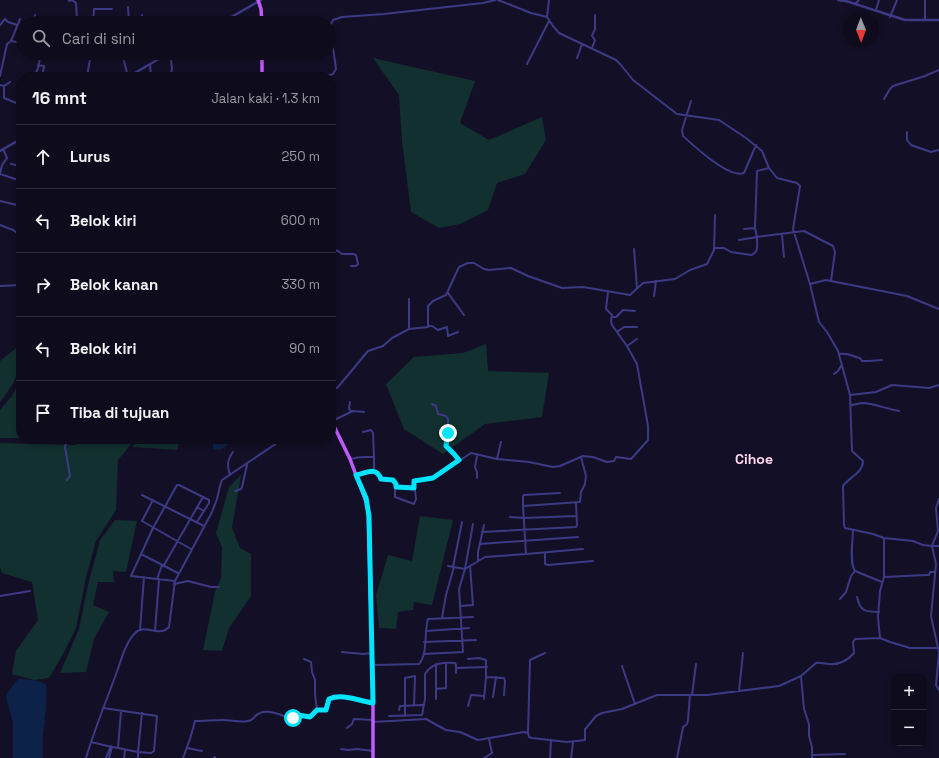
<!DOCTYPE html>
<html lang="id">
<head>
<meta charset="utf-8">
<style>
	:root { --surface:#0e0b1c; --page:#171425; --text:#f1f3f6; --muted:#9b9ba3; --line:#2e2b3b }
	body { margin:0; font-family:"Space Grotesk",sans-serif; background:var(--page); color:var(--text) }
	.controls { position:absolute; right:12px; bottom:12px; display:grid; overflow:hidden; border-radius:8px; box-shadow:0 2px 6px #0003 }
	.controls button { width:36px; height:36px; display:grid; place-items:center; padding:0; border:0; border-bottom:1px solid var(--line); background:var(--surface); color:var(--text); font:20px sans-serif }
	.compass { position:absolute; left:843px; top:12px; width:36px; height:36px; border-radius:50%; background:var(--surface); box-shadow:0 2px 6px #0003; rotate:179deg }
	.stop { position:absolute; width:12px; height:12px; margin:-9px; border:3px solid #00e5ff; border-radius:50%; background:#fff }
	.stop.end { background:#00e5ff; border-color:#fff; box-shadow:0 1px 4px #0008 }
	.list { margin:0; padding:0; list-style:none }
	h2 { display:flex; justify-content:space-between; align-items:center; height:52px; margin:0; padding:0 16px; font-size:17px }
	h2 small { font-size:13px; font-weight:400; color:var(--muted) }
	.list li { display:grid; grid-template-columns:26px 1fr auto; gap:12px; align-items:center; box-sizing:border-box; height:64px; padding:0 16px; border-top:1px solid var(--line) }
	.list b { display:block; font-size:15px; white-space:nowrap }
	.list em { font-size:13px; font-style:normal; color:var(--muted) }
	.icon { flex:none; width:22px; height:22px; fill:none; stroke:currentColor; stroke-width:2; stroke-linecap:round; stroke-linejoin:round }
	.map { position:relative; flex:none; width:939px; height:758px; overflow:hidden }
	.search { position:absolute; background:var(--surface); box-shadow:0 2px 6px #0003; left:16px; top:16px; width:320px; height:44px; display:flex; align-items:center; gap:10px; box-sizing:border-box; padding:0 14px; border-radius:22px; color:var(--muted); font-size:15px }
	.panel { position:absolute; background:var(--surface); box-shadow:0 2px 6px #0003; left:16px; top:72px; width:320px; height:372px; border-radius:16px }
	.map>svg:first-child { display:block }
	.green { fill:#12302f }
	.water { fill:#0c2248 }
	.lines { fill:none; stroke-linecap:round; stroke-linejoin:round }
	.minor { stroke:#3d3a85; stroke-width:2 }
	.tertiary { stroke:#3d3a85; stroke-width:2.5 }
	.primary { stroke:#c25bff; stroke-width:3.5 }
	.route { stroke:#00e5ff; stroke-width:5 }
	.labels { text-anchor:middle; stroke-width:3; stroke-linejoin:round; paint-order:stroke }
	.quarter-label { font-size:14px; font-weight:bold; fill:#ffd6f0; stroke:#130f26 }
</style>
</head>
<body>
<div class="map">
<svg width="939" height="758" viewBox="0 0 939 758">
	<rect width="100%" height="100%" fill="#130f26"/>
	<!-- green -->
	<path class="green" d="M373 58 475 81 460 123 489 140 542 117 546 140 525 174 497 183 488 210 460 224 439 228 411 212 402 141 399 95Z
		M21 344V364L13 384 0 402V361Z
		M486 344 488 371 549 373 542 417 485 424 443 454 404 429 386 384 414 357 463 353Z
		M21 379V438H0V410L12 396Z
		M90 439H133L132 443 118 460 116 510 96 541 86 577 76 628 61 658 49 678 34 680 12 674 16 651 38 620 32 582 2 573 0 567V443L75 445Z
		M136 439H180L177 450 133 447Z
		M241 475 232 528 240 548 251 554V596L229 628 222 651 203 650 215 592 221 578 222 547 216 533 229 487Z
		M420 516 453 520 432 605 414 602 413 610 398 612 396 629 379 628 376 595 388 555 412 561Z
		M115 520 137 521 126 572 113 571 114 582H98L93 605 109 612 94 639 86 672 60 673 79 629 89 581 100 540Z"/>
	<!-- water -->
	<path class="water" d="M213 439H234C228 445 222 452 213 449Z
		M18 679C26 680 40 679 46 685 48 709 41 734 43 758H13V723L6 697 8 692Z"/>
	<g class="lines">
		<!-- minor -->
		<path class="minor" d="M498 0 531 13 547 17
			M549 0 547 17 553 26 559 33 616 60 621 65 633 80 677 114 719 120 746 138 762 151 769 168 777 178 797 183 800 186 793 229 810 284 819 322 827 332 838 351 850 395 852 451 863 461C863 473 849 477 843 486L844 525 845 528 873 534 884 538V577L880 591 878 617 880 638
			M925 0V20
			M69 1 72 0 76 3 77 19
			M855 4 859 0
			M128 7 129 23
			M876 10 879 0
			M890 17 897 0
			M20 19 11 41 23 43
			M33 23 35 15
			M67 23C87 15 96 19 116 23
			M93 23 94 9H112
			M141 23 142 15
			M0 25 5 19 8 22 17 25
			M592 48 595 40 592 36 595 29V15
			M170 53 172 69 170 77
			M41 55 48 56
			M262 55 287 53
			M577 58 582 44
			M124 61 128 77
			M150 64 151 77
			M527 64 549 21
			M38 65 44 66 42 77
			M0 76 7 44 11 41
			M34 77 38 68 41 53
			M87 77 91 53
			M324 77 333 74 336 69 330 26 333 20 342 17 384 14 483 3 495 0
			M0 85 4 86V98L21 105
			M4 86 10 82
			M884 99 890 89 893 86 925 76 939 70
			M691 101 682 130 683 136C694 146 729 179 744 173L756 145
			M907 132V140L911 145 931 152 939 150
			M11 164 21 166
			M0 174 2 165 7 158 3 149
			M0 174 21 181
			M0 201 21 206
			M0 225 13 230 21 236
			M744 229 755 228
			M782 235 784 257
			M739 240 757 237 755 228 757 171 769 168
			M331 249 338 251 342 254H353L356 255 358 264 356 266H351
			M634 249 637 288
			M714 249 715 215
			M810 284 826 280 907 296 939 309
			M0 286 21 285
			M448 293 464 315
			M654 296 656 281
			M409 299V328
			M612 317H616L623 310 635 311
			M428 326H432L438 330 447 327 448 336 458 332
			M617 332 624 327H637
			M627 346 637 339
			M839 354C850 352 852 357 860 358L862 361H869L882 360
			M834 374 838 371 842 364
			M331 392 338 387 368 351 383 346 392 338 409 329 428 327V306L433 301 446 295 459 267 468 263H474L484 269 489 270 511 268 528 276 562 288 583 287 630 295 643 283 675 279 690 270 707 264 715 248H724L731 252 751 255C759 253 757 244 757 237L804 231 833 246 835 252 831 281
			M850 395 876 392 892 385 929 388 939 385
			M350 402 349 408 351 412
			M432 404 436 406 438 414 446 416 448 419V439L445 445 459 460
			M851 405C855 405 859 403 864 403 875 404 887 409 899 411
			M332 421 353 411 364 412
			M374 457V471
			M351 459C358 456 366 457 374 457L373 433 371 430 363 432
			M497 459 501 442
			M230 475C227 466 227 460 233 452
			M357 475C367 472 376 466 381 479H391L395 482V497L414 504 416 499 414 481 433 478 471 453 497 459 529 462 553 467 560 466 583 456 593 457 607 462 614 461 616 457 631 459 648 440V426L637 364 627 346 612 325 611 321 612 315 606 309 608 292
			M477 478V472L475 467 477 456
			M67 480 70 476 65 447 67 439
			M396 487 414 488
			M235 491 241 489 242 487 247 465
			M142 495 204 526
			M939 499 936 508 938 531 932 546H939
			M153 500 142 521 191 549
			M523 506V496L524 495 560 493
			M197 507 204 511
			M510 517 524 518 576 516
			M853 530C853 540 849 563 855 571L882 582
			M482 532 576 527 577 525 576 503
			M884 538 913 541 923 545 932 546 936 564 931 616 938 648
			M480 544 578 537
			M545 553V564L548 565 593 561
			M141 554 178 573
			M526 554 583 549
			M478 560V552L484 525
			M164 565 203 497
			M448 566 465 569 473 524
			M453 567 462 522
			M884 577 926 575H929L930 572H935
			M157 579 162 565
			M175 581 131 576 153 528 177 485H179L209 500V503L197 522
			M174 584 188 581 211 587H219
			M0 596 30 591
			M857 597C860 611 865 612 879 612
			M840 599 846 592 851 576 855 571
			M460 606 473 605 470 566
			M442 618 446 595 454 567
			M140 630 144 577
			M155 631 159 579
			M426 631 469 628
			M424 642 476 640
			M342 652 363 654 372 653
			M545 653 530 660 528 733 529 737 532 738 567 742 585 740V729L587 727 596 716 602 713 622 709 657 695H707L779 686 801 676 816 663C821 662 824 664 829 664 839 665 848 660 854 653L853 642 855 639 880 638 890 642 910 648H938L939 653
			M939 653 936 685 939 690
			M424 654 463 652 459 589 465 569 485 557 526 554 523 506 580 502 581 492 585 484 586 476 581 457
			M304 659 311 662 312 672 315 680V694L317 710
			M468 659 479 658 486 660V677L484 699
			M436 664V699
			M373 665 419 664C428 654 424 632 428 619L473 617
			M622 666 635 704
			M456 668 487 667
			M801 676 804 709 809 724V736L812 747V758
			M486 677 504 678 505 681 504 695
			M436 689 446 688V663
			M739 691 743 653
			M692 695 696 664
			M493 697 496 677
			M468 706 471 695 484 696
			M103 708 157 716 154 751 151 753 138 752V758
			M399 710 400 706 423 705
			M389 716 422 715 425 699V674C432 663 443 662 455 663L456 665V673
			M405 716V678L415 676 414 705
			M373 722 426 719 446 730 460 732 478 740 524 732 528 733
			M347 728 352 724 354 719 373 720
			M91 742 112 747
			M118 748 138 752 142 713
			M187 748 202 751
			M341 749 348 750 357 749 373 751
			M812 755 845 754
			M86 758C94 731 105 704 115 677 120 664 125 643 135 633 144 623 159 638 169 627L175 581 212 512 217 499 220 486 222 480 283 439
			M106 758 111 746
			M109 758 112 747 118 748 121 711
			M124 758 125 750
			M183 758 190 739 195 721C204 721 213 720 223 720 231 720 240 723 248 721 253 721 254 716 258 714 267 708 282 716 291 718L298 715 310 717 317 710H326L329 699C342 693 359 701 373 703
			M214 758 215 757
			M484 758 492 753 489 739
			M550 758 551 740
			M571 758 573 742
			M677 758 683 727 687 724 688 720 690 695"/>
		<!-- tertiary -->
		<path class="tertiary" d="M838 0 846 1 905 20H939
			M221 23 261 0
			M128 77 169 53
			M0 151 21 139"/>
		<!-- primary -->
		<path class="primary" d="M258 0 261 9 262 23
			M262 77V53
			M331 420 350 459 368 507 373 684V758"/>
	</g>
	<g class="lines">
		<!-- route -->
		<path class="route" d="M293 718 298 715 310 717 317 710H326L329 699C342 693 359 701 373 703L369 516 366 498 356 475C367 473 376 466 381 479L393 480 396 484V487L414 488V481L433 478 459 460 454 454 446 446 448 433"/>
	</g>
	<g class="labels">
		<!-- quarter labels -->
		<g class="quarter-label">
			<text x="754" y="464">Cihoe</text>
		</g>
	</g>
</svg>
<div class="controls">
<button>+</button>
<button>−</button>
</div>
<svg class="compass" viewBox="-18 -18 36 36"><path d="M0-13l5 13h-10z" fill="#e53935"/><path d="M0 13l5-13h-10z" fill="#9b9ba3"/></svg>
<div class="stop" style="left:293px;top:718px"></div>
<div class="stop end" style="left:448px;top:433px"></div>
<div class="search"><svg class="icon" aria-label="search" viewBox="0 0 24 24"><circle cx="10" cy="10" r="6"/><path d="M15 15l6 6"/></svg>Cari di sini</div>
<section class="panel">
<h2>16 mnt<small>Jalan kaki · 1.3 km</small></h2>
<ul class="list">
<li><svg class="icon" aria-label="ahead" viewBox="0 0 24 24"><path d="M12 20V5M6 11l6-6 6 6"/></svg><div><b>Lurus</b></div><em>250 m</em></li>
<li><svg class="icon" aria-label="left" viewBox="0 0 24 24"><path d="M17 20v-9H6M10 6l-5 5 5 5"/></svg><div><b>Belok kiri</b></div><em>600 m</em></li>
<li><svg class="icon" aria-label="right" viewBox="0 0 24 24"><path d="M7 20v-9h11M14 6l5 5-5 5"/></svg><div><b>Belok kanan</b></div><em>330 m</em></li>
<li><svg class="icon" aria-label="left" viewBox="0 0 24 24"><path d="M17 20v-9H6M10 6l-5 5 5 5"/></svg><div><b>Belok kiri</b></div><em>90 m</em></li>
<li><svg class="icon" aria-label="arrive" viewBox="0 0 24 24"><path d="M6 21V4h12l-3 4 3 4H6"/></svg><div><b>Tiba di tujuan</b></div></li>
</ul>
</section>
</div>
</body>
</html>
